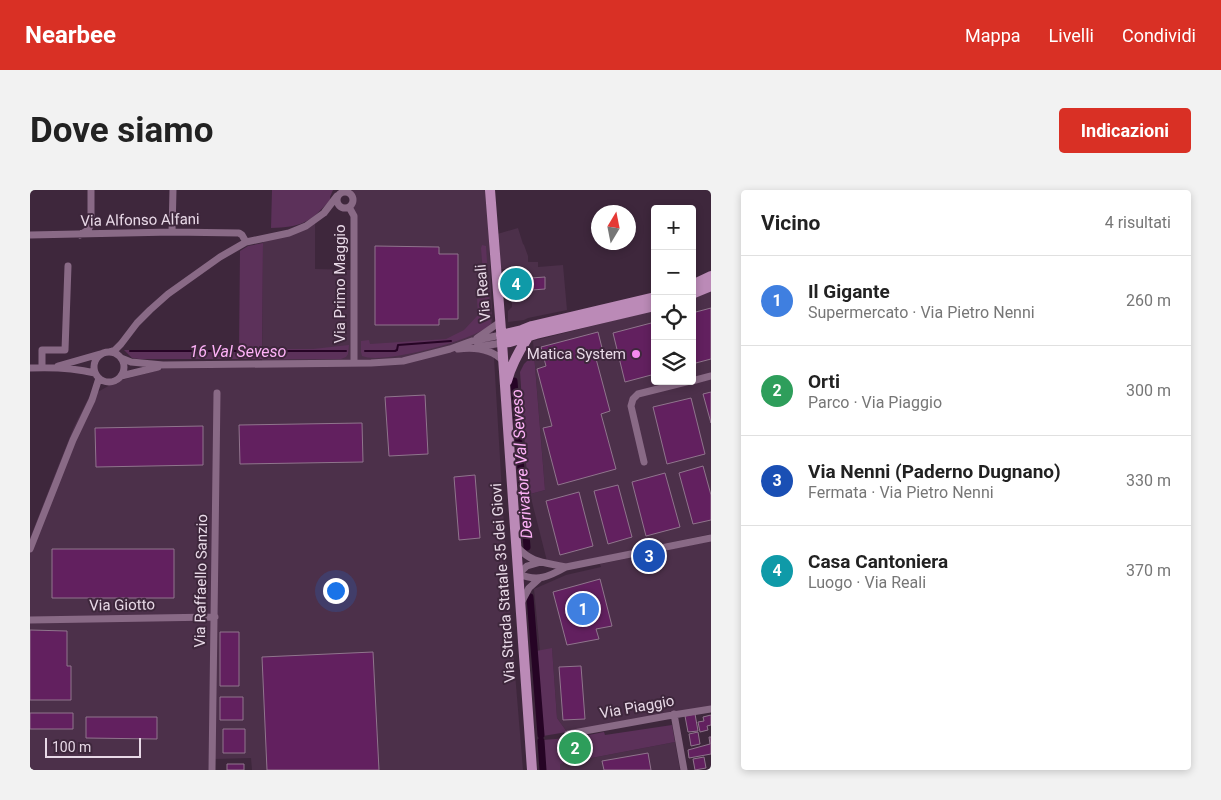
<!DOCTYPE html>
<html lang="it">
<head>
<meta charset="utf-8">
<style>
	:root { --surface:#fff; --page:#f2f2f2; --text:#222; --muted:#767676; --line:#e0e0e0; --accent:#d93025 }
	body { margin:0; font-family:Roboto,sans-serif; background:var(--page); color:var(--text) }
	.controls { position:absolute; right:15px; top:15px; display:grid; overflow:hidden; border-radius:5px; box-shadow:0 2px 8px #0003 }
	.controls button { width:45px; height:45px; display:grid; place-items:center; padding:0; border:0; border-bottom:1px solid var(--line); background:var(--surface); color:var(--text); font:25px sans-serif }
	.compass { position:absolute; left:561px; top:15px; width:45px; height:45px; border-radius:50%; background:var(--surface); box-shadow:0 2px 8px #0003; rotate:10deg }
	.scale { position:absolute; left:15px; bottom:12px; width:96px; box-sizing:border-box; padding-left:5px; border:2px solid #e8d9e7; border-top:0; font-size:14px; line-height:18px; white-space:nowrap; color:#e8d9e7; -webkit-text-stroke:4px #3e273c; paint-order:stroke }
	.you { position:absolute; left:305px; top:400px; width:18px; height:18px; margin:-12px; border:4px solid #fff; border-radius:50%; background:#1a73e8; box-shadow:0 0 0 8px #1a73e833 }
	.badge { display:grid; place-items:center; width:32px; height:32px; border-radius:50%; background:var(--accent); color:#fff; font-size:16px; font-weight:700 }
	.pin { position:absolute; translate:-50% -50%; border:2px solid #fff; box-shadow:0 1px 5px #0006 }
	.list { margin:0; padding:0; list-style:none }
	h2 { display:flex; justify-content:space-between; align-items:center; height:65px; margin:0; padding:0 20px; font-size:21px }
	h2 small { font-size:16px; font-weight:400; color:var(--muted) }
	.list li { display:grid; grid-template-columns:32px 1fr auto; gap:15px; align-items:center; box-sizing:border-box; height:90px; padding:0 20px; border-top:1px solid var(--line) }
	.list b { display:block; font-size:19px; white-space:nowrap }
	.list p { margin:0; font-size:16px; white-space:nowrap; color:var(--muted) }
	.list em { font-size:16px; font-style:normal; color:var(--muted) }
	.icon { flex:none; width:28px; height:28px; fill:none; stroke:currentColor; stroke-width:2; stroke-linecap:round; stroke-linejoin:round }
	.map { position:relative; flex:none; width:681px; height:580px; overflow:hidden; border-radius:5px }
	header { display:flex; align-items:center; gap:30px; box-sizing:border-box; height:70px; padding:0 25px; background:var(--accent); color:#fff }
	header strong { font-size:24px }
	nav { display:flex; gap:28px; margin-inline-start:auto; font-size:18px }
	.intro { display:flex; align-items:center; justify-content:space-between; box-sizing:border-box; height:120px; padding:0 30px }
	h1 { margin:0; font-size:35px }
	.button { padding:12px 22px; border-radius:5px; background:var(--accent); color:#fff; font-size:18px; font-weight:700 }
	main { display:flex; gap:30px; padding:0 30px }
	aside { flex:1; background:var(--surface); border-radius:5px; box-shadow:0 2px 8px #0003 }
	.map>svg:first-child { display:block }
	.built { fill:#4c304a }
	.green { fill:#5c315a }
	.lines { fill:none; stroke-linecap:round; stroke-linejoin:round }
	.stream { stroke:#260425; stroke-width:2 }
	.canal { stroke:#260425; stroke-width:7 }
	.building { fill:#62205f; stroke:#90758d }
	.minor { stroke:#896a86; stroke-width:7 }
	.secondary { stroke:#bb8ab7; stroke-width:10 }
	.poi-dot { fill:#f589ee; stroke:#3e273c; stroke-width:2 }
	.labels { text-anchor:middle; stroke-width:4; stroke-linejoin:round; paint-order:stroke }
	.street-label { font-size:15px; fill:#e8d9e7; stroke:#3e273c }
	.poi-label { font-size:15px; fill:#e8d9e7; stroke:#3e273c; text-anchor:end }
	.water-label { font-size:16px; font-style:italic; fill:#feb2f8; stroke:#3e273c }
</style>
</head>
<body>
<header>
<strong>Nearbee</strong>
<nav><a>Mappa</a><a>Livelli</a><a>Condividi</a></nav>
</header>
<div class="intro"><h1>Dove siamo</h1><a class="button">Indicazioni</a></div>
<main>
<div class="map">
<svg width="681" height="580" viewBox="0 0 681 580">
	<rect width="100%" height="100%" fill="#3e273c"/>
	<!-- built -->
	<path class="built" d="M322 0H457L464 168 477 386 493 580H222L221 568 185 569V580H0V348L27 279 43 239 59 207 80 195 87 194 92 190 133 179 232 177 233 46 259 41 285 28V79L324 80 320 17 323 14 324 10Z
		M488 38 493 54 494 55 498 66V72H508V77L533 75 537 120 498 128 494 130 478 132V121L482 117V105L476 102 475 79H467L464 45Z
		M681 100V344L537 374 517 371 500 304 515 300 503 151 625 120V191H662V108Z
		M681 351V518L537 542 527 528 522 459 510 461 504 399 536 385 571 377 570 374Z
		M645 552 650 580H530V574Z"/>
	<!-- green -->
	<path class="green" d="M242 0H303L300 7V10C280 33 271 37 241 38Z
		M233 53 232 159H283L319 155 318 164 316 167 311 169H109L102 168 94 160H209L210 61 218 56Z
		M452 55 456 56 461 135C454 140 447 143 440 146 420 155 351 174 332 166L331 162V151L339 150 340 154 416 149 434 140 448 125 447 109 455 108 451 58Z
		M504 164 515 300 500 304 498 301 490 182 494 174Z
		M522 458 527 528 537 542 513 546 506 461Z
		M642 535 645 552 530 574V580H515L513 550 549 547 574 542 575 545Z"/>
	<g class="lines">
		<!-- stream -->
		<path class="stream" d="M100 161H316
			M335 161H365L367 160 368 155 421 151"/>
		<!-- canal -->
		<path class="canal" d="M484 191 497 357
			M500 407 511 545
			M511 551 513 580"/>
	</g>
	<!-- building -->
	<path class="building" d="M345 56 409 57V64H428V129H409V135H345Z
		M515 87V99L502 100 501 88Z
		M491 88V93H492L491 102 481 103 480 89Z
		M681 118V169L662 174V123Z
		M625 132V184L595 192 583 143Z
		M568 142 573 162 565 165 580 221 571 224 586 279 528 295 513 238 522 236 507 179 516 176 511 157Z
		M681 202V233L673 204Z
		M395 205 398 264 359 266 355 207Z
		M661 208 675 264 637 274 623 217Z
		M332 233 333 272 210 274 209 235Z
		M173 236V275L66 277 65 238Z
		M673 276 681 305V330L663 334 649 283Z
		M635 283 650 337 616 346 602 292Z
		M445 285 450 348 429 350 424 287Z
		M588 295 602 347 578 354 564 301Z
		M549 302 563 356 530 365 516 311Z
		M22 359H144V408H22Z
		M570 389 582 436 566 439 569 449 537 455 523 402Z
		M0 440 37 441V476H41V510H0Z
		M190 442H209V496H190Z
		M343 462 349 580H237L232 467Z
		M551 476 555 529 533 530 529 477Z
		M190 507H213V530H190Z
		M0 523H43V539H0Z
		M665 524 668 541 658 542 655 526Z
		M681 525V535L677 536 678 540 670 542 668 532 674 531 673 527Z
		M56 527H127V549L56 548Z
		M193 539H215V563H193Z
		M668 542 670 554 661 556 659 544Z
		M679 547H681V564L659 568 658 560 680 554Z
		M618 563 621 580H574L572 571Z
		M674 567 676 578 665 580 663 569Z
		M197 574H214V580H197Z"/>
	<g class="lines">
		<!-- minor -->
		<path class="minor" d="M307 10a8 8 0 1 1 16 0a8 8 0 1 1-16 0Z
			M319 17 324 26V173
			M142 42 143 0
			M0 45 142 42 209 43 212 45 216 52
			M50 45 58 40 61 34V0
			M447 148 470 132
			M447 157 472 153
			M428 159C444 157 461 158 473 171
			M64 177a15 15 0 1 1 30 0a15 15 0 1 1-30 0Z
			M80 162 85 160 91 154 107 133 120 120 138 104 190 67 216 52 259 43 276 36 294 23 307 6
			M91 168 101 172 133 175 341 173 373 171 420 159 442 151 471 145
			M28 176 70 164
			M0 178C22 177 44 178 65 183
			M12 178V160H35L38 76
			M91 186 128 177
			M662 191 681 186
			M614 272 601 216 603 209 608 204 660 191
			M487 357C503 374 514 372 536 377
			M0 359 43 250 62 210 69 188
			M511 372 497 376 488 384C508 392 518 387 536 377L681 348
			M491 413 499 398 509 389
			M0 430 185 427
			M644 524 654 580
			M538 544 637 526 681 519
			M182 580 187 203"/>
		<!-- secondary -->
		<path class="secondary" d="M460 0 472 153 502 580
			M662 95 681 86
			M662 104 681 96
			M471 145 492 140 502 136 625 107
			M472 153 480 152 506 144 625 116
			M477 191C481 175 489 161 498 147"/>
	</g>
	<!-- markers -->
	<circle class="poi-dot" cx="606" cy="164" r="5"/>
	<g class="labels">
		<!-- street labels -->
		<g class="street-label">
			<text transform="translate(110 30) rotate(-1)" y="5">Via Alfonso Alfani</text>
			<text transform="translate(310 94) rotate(-90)" y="5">Via Primo Maggio</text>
			<text transform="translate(453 103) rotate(-95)" y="5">Via Reali</text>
			<text transform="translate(171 391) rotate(-89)" y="5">Via Raffaello Sanzio</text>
			<text transform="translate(473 393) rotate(-94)" y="5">Via Strada Statale 35 dei Giovi</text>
			<text transform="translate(92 415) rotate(-1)" y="5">Via Giotto</text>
			<text transform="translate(607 517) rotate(-10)" y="5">Via Piaggio</text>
		</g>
		<!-- poi labels -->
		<g class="poi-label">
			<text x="596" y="169">Matica System</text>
		</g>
		<!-- water labels -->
		<g class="water-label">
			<text x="208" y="167">16 Val Seveso</text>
			<text transform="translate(491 274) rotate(-94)" y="6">Derivatore Val Seveso</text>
		</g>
	</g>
</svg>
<div class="controls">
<button>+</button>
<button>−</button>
<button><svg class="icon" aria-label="locate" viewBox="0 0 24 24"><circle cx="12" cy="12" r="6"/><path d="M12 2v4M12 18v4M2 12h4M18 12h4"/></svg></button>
<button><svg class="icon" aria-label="layers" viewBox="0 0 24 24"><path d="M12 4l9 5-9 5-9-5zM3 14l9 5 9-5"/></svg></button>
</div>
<svg class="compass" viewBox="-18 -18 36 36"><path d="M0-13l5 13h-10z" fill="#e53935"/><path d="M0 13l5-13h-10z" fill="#767676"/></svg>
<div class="scale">100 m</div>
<div class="you"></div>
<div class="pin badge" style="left:553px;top:419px;background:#3f7fe0">1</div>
<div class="pin badge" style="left:545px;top:558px;background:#2e9e5b">2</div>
<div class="pin badge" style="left:619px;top:366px;background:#1a4fb4">3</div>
<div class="pin badge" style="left:486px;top:94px;background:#0f9aa8">4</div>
</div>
<aside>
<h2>Vicino<small>4 risultati</small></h2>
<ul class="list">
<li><span class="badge" style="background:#3f7fe0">1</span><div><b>Il Gigante</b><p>Supermercato · Via Pietro Nenni</p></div><em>260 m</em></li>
<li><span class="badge" style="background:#2e9e5b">2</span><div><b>Orti</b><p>Parco · Via Piaggio</p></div><em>300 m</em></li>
<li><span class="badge" style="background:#1a4fb4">3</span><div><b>Via Nenni (Paderno Dugnano)</b><p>Fermata · Via Pietro Nenni</p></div><em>330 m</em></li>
<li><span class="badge" style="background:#0f9aa8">4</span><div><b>Casa Cantoniera</b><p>Luogo · Via Reali</p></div><em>370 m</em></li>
</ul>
</aside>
</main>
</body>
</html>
